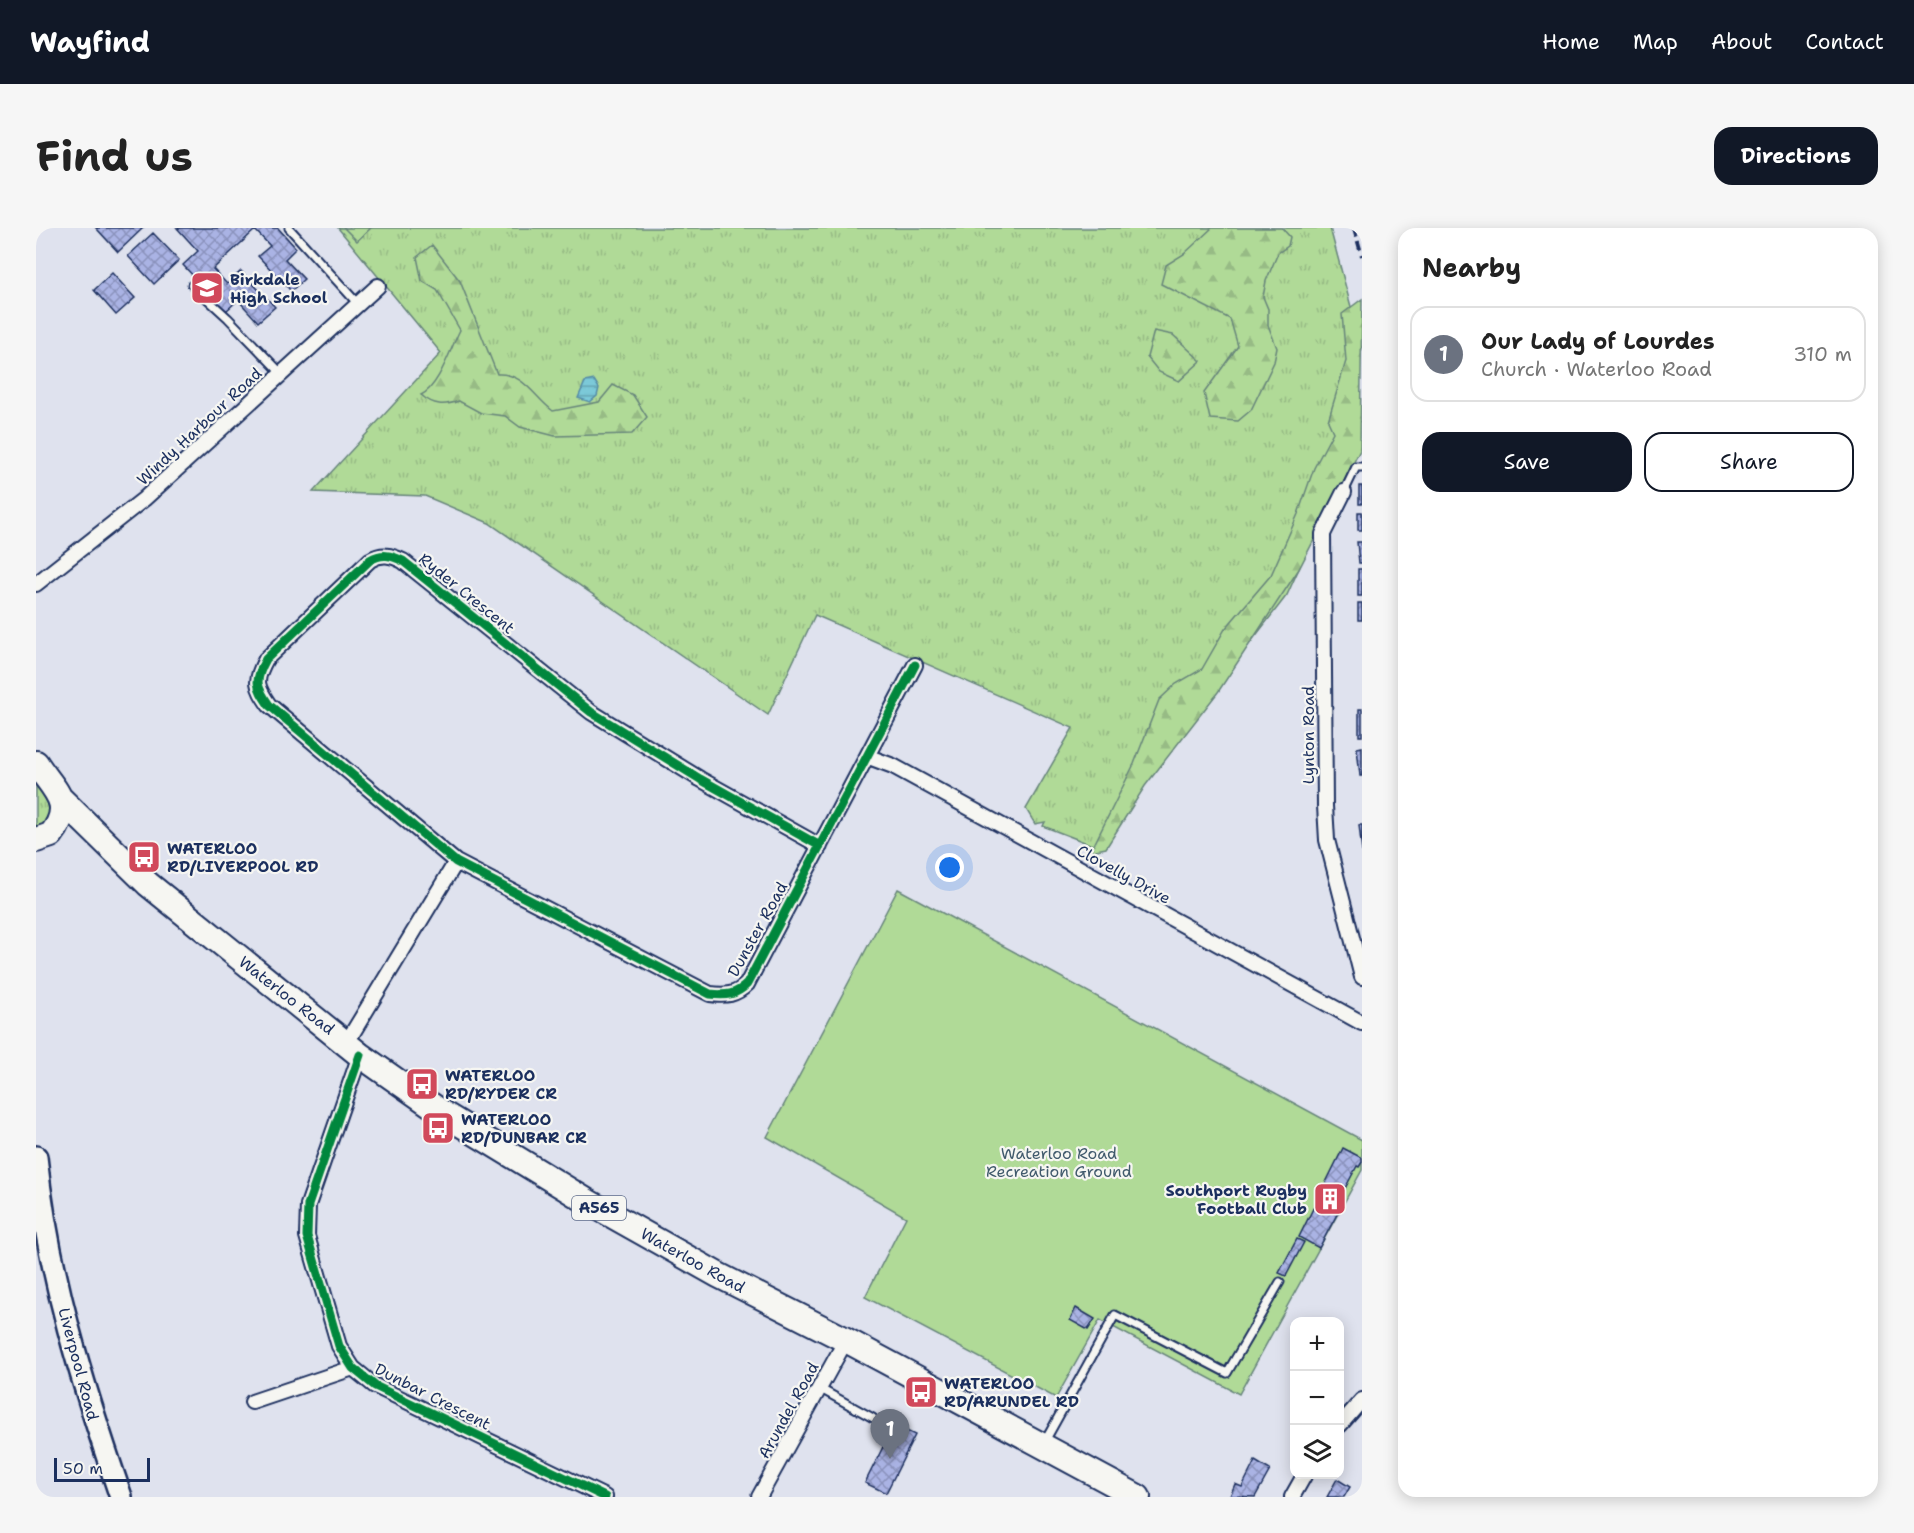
<!DOCTYPE html>
<html lang="en">
<head>
<meta charset="utf-8">
<style>
	:root { --surface:#fff; --page:#f6f6f6; --text:#222; --muted:#767676; --line:#e0e0e0; --accent:#111827 }
	body { margin:0; font-family:"Shantell Sans",sans-serif; background:var(--page); color:var(--text) }
	.controls { position:absolute; right:18px; bottom:18px; display:grid; overflow:hidden; border-radius:12px; box-shadow:0 3px 15px #0003 }
	.controls button { width:54px; height:54px; display:grid; place-items:center; padding:0; border:0; border-bottom:2px solid var(--line); background:var(--surface); color:var(--text); font:30px sans-serif }
	.scale { position:absolute; left:18px; bottom:15px; width:96px; box-sizing:border-box; padding-left:6px; border:3px solid #1b2f5e; border-top:0; font-size:16px; line-height:21px; white-space:nowrap; color:#1b2f5e; -webkit-text-stroke:4px #f6f6f2; paint-order:stroke }
	.you { position:absolute; left:914px; top:640px; width:21px; height:21px; margin:-15px; border:4px solid #fff; border-radius:50%; background:#1a73e8; box-shadow:0 0 0 9px #1a73e833 }
	.badge { display:grid; place-items:center; width:39px; height:39px; border-radius:50%; background:var(--accent); color:#fff; font-size:20px; font-weight:700 }
	.pin { position:absolute; translate:-50% -50px; filter:drop-shadow(0 2px 3px #0008) }
	.pin::after { content:''; position:absolute; top:32px; width:21px; height:18px; background:inherit; clip-path:polygon(0 0,100% 0,50% 100%) }
	.list { margin:0; padding:0; list-style:none }
	h2 { display:flex; justify-content:space-between; align-items:center; height:78px; margin:0; padding:0 24px; font-size:26px }
	h2 small { font-size:20px; font-weight:400; color:var(--muted) }
	.list li { display:grid; grid-template-columns:39px 1fr auto; gap:18px; align-items:center; box-sizing:border-box; height:96px; margin:0 12px 12px; padding:0 12px; border:2px solid var(--line); border-radius:18px }
	.list b { display:block; font-size:22px; white-space:nowrap }
	.list p { margin:0; font-size:20px; white-space:nowrap; color:var(--muted) }
	.list em { font-size:20px; font-style:normal; color:var(--muted) }
	.actions { display:flex; gap:12px; padding:18px 24px }
	.actions a { flex:1; padding:14px 0; border:2px solid var(--accent); border-radius:18px; text-align:center; font-size:21px; color:var(--accent) }
	.actions .main { background:var(--accent); color:#fff }
	.icon { flex:none; width:33px; height:33px; fill:none; stroke:currentColor; stroke-width:2; stroke-linecap:round; stroke-linejoin:round }
	.map { position:relative; flex:none; width:1326px; height:1269px; overflow:hidden; border-radius:18px }
	header { display:flex; align-items:center; gap:36px; box-sizing:border-box; height:84px; padding:0 30px; background:var(--accent); color:#fff }
	header strong { font-size:28px }
	nav { display:flex; gap:33px; margin-inline-start:auto; font-size:21px }
	.intro { display:flex; align-items:center; justify-content:space-between; box-sizing:border-box; height:144px; padding:0 36px }
	h1 { margin:0; font-size:42px }
	.button { padding:15px 27px; border-radius:18px; background:var(--accent); color:#fff; font-size:21px; font-weight:700 }
	main { display:flex; gap:36px; padding:0 36px }
	aside { flex:1; background:var(--surface); border-radius:18px; box-shadow:0 3px 15px #0003 }
	.map>svg:first-child { display:block }
	.grass { fill:url(#grass-tufts); stroke:#66847a; stroke-width:1.5 }
	.forest { fill:url(#forest-firs); stroke:#66847a; stroke-width:1.5 }
	.park { fill:#b0da97; stroke:#66847a; stroke-width:1.5 }
	.water { fill:url(#water-rules); stroke:#558ba7; stroke-width:1.5 }
	.building { fill:url(#building-cross-hatch); stroke:#1b2f5e; stroke-width:1.5 }
	.lines { fill:none; stroke-linecap:round; stroke-linejoin:round }
	.lane-casing { stroke:#1b2f5e; stroke-width:11 }
	.street-casing { stroke:#1b2f5e; stroke-width:18 }
	.primary-casing { stroke:#1b2f5e; stroke-width:26 }
	.highway-casing { stroke:#1b2f5e; stroke-width:28 }
	.lane { stroke:#f6f6f2; stroke-width:7 }
	.street { stroke:#f6f6f2; stroke-width:14 }
	.primary { stroke:#f6f6f2; stroke-width:21 }
	.highway { stroke:#f6f6f2; stroke-width:24 }
	.rail { stroke:#1b2f5e; stroke-width:4; stroke-dasharray:9 4.5; stroke-linecap:butt }
	.cycleway-casing { stroke:#f6f6f2; stroke-width:13 }
	.cycleway { stroke:#00873e; stroke-width:9 }
	.labels { text-anchor:middle; stroke-width:4.5; stroke-linejoin:round; paint-order:stroke }
	.shield { fill:#f6f6f2; stroke:#5d6b8a; stroke-width:1.5 }
	.shield-label { font-size:15px; font-weight:bold; fill:#1b2f5e }
	.poi-label { font-size:16px; font-weight:bold; fill:#1b2f5e; stroke:#f6f6f2; text-anchor:start }
	.street-label { font-size:16px; fill:#1b2f5e; stroke:#f6f6f2 }
	.park-label { font-size:16px; fill:#405a6c; stroke:#f6f6f2 }
</style>
</head>
<body>
<header>
<strong>Wayfind</strong>
<nav><a>Home</a><a>Map</a><a>About</a><a>Contact</a></nav>
</header>
<div class="intro"><h1>Find us</h1><a class="button">Directions</a></div>
<main>
<div class="map">
<svg width="1326" height="1269" viewBox="0 0 1326 1269">
	<defs>
		<pattern id="grass-tufts" width="24" height="20" patternUnits="userSpaceOnUse" patternTransform="scale(1.5)"><rect width="24" height="20" fill="#b0da97"/><path d="M3 7l-1-3M5 7V3M7 7l1-3M15 17l-1-3M17 17v-4M19 17l1-3" fill="none" stroke="#97bb85"/></pattern>
		<pattern id="forest-firs" width="22" height="20" patternUnits="userSpaceOnUse" patternTransform="scale(1.5)"><rect width="22" height="20" fill="#b0da97"/><path d="M5 1l3.5 6h-7zM16 11l3.5 6h-7z" fill="#97bb85"/></pattern>
		<pattern id="water-rules" width="6" height="5" patternUnits="userSpaceOnUse" patternTransform="scale(1.5)"><rect width="6" height="5" fill="#7bc9d8"/><path d="M0 2.5h6" fill="none" stroke="#64a4b2"/></pattern>
		<pattern id="building-cross-hatch" width="8" height="8" patternUnits="userSpaceOnUse" patternTransform="scale(1.5)"><rect width="8" height="8" fill="#aab3e4"/><path d="M0 0l8 8M0 8l8-8" fill="none" stroke="#8a92bc"/></pattern>
	</defs>
	<rect width="100%" height="100%" fill="#dfe2ee"/>
	<filter id="ink" filterUnits="userSpaceOnUse"><feTurbulence type="fractalNoise" baseFrequency=".0167" numOctaves="2"/><feDisplacementMap in="SourceGraphic" scale="12" xChannelSelector="R" yChannelSelector="G"/><feConvolveMatrix kernelMatrix="1 2 1 2 8 2 1 2 1" color-interpolation-filters="sRGB"/></filter>
	<g filter="url(#ink)">
		<!-- grass -->
		<path class="grass" d="M302 0H1294L1326 120 1292 276 1251 367 1105 557 1064 620 1007 598 1009 594 999 596 990 581 1037 500 779 387 732 487 453 295 389 268 277 264 405 125Z
			M0 547 18 571C14 585 14 595 0 600Z"/>
		<!-- forest -->
		<path class="forest" d="M308 0H335L321 13Z
			M1176 0H1246L1254 9 1252 18 1242 25 1230 53 1227 69 1232 81V97L1241 120 1238 134 1215 182 1202 193 1174 191 1168 165 1202 118 1194 91 1125 56 1130 37 1148 26Z
			M396 17 424 53 461 146C487 144 499 170 517 183L563 174 577 157 597 167 611 189 596 206 519 208 484 199 469 188 445 185 423 173C408 178 398 178 385 167 403 159 415 119 424 102L401 62 386 53 381 29Z
			M1326 71 1324 222 1263 341 1182 464 1109 558 1070 620 1055 623 1098 536 1123 472 1140 456 1166 441 1189 401 1235 347 1262 286 1278 240 1297 204 1292 193 1310 133 1306 86Z
			M1118 103 1137 107 1165 133 1143 153 1123 144 1111 129Z"/>
		<!-- park -->
		<path class="park" d="M862 661 1326 912V942L1203 1166 1064 1092 1020 1170 829 1069 870 989 731 909Z"/>
		<!-- water -->
		<path class="water" d="M558 152 563 160 561 168 554 174 542 170 549 154Z"/>
		<!-- building -->
		<path class="building" d="M60 0H107L82 24Z
			M141 0H242L260 20 249 31 268 51 255 63 222 28 234 18 219 2 177 41 191 56 205 43 239 79 222 94 202 72 190 83 147 37 162 23Z
			M117 5 143 32 118 56 92 28Z
			M76 45 99 70 80 87 58 62Z
			M1323 258H1326V276H1323Z
			M1322 284H1326V302H1322Z
			M1321 314H1326V335H1323Z
			M1322 341H1326V368H1322Z
			M1322 375H1326V392H1322Z
			M1323 481H1326V508H1323Z
			M1326 519V548H1324L1321 520Z
			M1323 597H1326V624Z
			M1307 920 1326 930V934L1323 939 1321 938 1306 966 1304 974 1307 975 1283 1020 1263 1009Z
			M1261 1011 1268 1014 1250 1048 1243 1045Z
			M1040 1080 1059 1091 1052 1102 1034 1092Z
			M858 1197 879 1207 850 1265 829 1255Z
			M1219 1233 1234 1242 1219 1269 1194 1268 1199 1256 1206 1259Z
			M1301 1251 1314 1259 1308 1269H1291Z"/>
		<g class="lines">
			<!-- lane casing -->
			<g class="lane-casing">
				<path id="lane" d="M253 0 322 76
					M156 57 192 90 245 145
					M1308 264 1320 239H1326
					M783 1160 837 1190
					M1009 1213 1079 1087 1191 1145 1244 1054"/>
			</g>
			<!-- street casing -->
			<g class="street-casing">
				<path id="street" d="M1308 264 1287 306 1289 578 1291 612 1326 749
					M0 356 108 271 342 58
					M833 529 857 538 1326 795
					M784 618 664 551 555 484 367 333C355 327 346 325 334 332L230 431C218 453 220 458 233 477L420 634 674 766C690 768 700 767 711 756L879 437
					M311 814 420 634
					M324 827 272 977 271 1008 303 1118 317 1140 339 1158 569 1269
					M216 1174 317 1140
					M1304 1197 1326 1172
					M723 1269 810 1112
					M1256 1269 1269 1246"/>
			</g>
			<!-- primary casing -->
			<g class="primary-casing">
				<path id="primary" d="M0 929C12 1047 47 1158 85 1269"/>
			</g>
			<!-- highway casing -->
			<g class="highway-casing">
				<path id="highway" d="M0 535C17 562 40 575 15 607L0 612
					M24 570 112 656 324 827 408 886 554 975 682 1047 810 1112 1102 1269"/>
			</g>
			<!-- lane -->
			<use href="#lane" class="lane"/>
			<!-- street -->
			<use href="#street" class="street"/>
			<!-- primary -->
			<use href="#primary" class="primary"/>
			<!-- highway -->
			<use href="#highway" class="highway"/>
			<!-- rail -->
			<path class="rail" d="M1318 0 1326 28"/>
			<!-- cycleway casing -->
			<g class="cycleway-casing">
				<path id="cycleway" d="M784 618 664 551 555 484 367 333C355 327 346 325 334 332L230 431C218 453 220 458 233 477L420 634 674 766C690 768 700 767 711 756L879 437
					M324 827 272 977 271 1008 303 1118 317 1140 339 1158 569 1269"/>
			</g>
			<!-- cycleway -->
			<use href="#cycleway" class="cycleway"/>
		</g>
	</g>
	<!-- icons -->
	<defs>
		<g id="school-square" transform="scale(1.725)"><rect x="-9" y="-9" width="18" height="18" rx="4" fill="#d1495b" stroke="#f6f6f2"/><path d="M0-5L7-2L0 1L-7-2ZM-4 1L0 2.5L4 1V4Q0 6-4 4Z" fill="#fff"/></g>
		<g id="bus-square" transform="scale(1.725)"><rect x="-9" y="-9" width="18" height="18" rx="4" fill="#d1495b" stroke="#f6f6f2"/><path d="M-5-6H5V4H4V6H2V4H-2V6H-4V4H-5ZM-3.5-4V0h7V-4ZM-3.5 1.2v1.5H-2V1.2ZM2 1.2v1.5H3.5V1.2Z" fill="#fff"/></g>
		<g id="building-square" transform="scale(1.725)"><rect x="-9" y="-9" width="18" height="18" rx="4" fill="#d1495b" stroke="#f6f6f2"/><path d="M-4-6H4V6H1V3H-1V6H-4ZM-2.5-4.3h1.7v1.8h-1.7ZM.8-4.3h1.7v1.8H.8ZM-2.5-1h1.7V.8h-1.7ZM.8-1h1.7V.8H.8Z" fill="#fff"/></g>
	</defs>
	<g fill-rule="evenodd">
		<use href="#school-square" x="171" y="60"/>
		<use href="#bus-square" x="108" y="629"/>
		<use href="#bus-square" x="386" y="856"/>
		<use href="#bus-square" x="402" y="900"/>
		<use href="#building-square" x="1294" y="971"/>
		<use href="#bus-square" x="885" y="1164"/>
	</g>
	<g class="labels">
		<!-- shield labels -->
		<rect class="shield" x="536" y="968" width="54" height="24" rx="4.5"/>
		<g class="shield-label">
			<text x="563" y="985">A565</text>
		</g>
		<!-- poi labels -->
		<g class="poi-label">
			<text x="194" y="57">Birkdale<tspan x="194" dy="18">High School</tspan></text>
			<text x="131" y="626">WATERLOO<tspan x="131" dy="18">RD/LIVERPOOL RD</tspan></text>
			<text x="409" y="853">WATERLOO<tspan x="409" dy="18">RD/RYDER CR</tspan></text>
			<text x="425" y="897">WATERLOO<tspan x="425" dy="18">RD/DUNBAR CR</tspan></text>
			<text x="1271" y="968" text-anchor="end">Southport Rugby<tspan x="1271" dy="18">Football Club</tspan></text>
			<text x="908" y="1161">WATERLOO<tspan x="908" dy="18">RD/ARUNDEL RD</tspan></text>
		</g>
		<!-- street labels -->
		<g class="street-label">
			<text transform="translate(163 198) rotate(-43)" y="6">Windy Harbour Road</text>
			<text transform="translate(431 365) rotate(39)" y="6">Ryder Crescent</text>
			<text transform="translate(1272 507) rotate(-90)" y="6">Lynton Road</text>
			<text transform="translate(1088 646) rotate(29)" y="6">Clovelly Drive</text>
			<text transform="translate(721 701) rotate(-61)" y="6">Dunster Road</text>
			<text transform="translate(251 767) rotate(38)" y="6">Waterloo Road</text>
			<text transform="translate(657 1032) rotate(29)" y="6">Waterloo Road</text>
			<text transform="translate(43 1136) rotate(75)" y="6">Liverpool Road</text>
			<text transform="translate(397 1168) rotate(27)" y="6">Dunbar Crescent</text>
			<text transform="translate(752 1182) rotate(-61)" y="6">Arundel Road</text>
		</g>
		<!-- park labels -->
		<g class="park-label">
			<text x="1023" y="931">Waterloo Road<tspan x="1023" dy="18">Recreation Ground</tspan></text>
		</g>
	</g>
</svg>
<div class="controls">
<button>+</button>
<button>−</button>
<button><svg class="icon" aria-label="layers" viewBox="0 0 24 24"><path d="M12 4l9 5-9 5-9-5zM3 14l9 5 9-5"/></svg></button>
</div>
<div class="scale">50 m</div>
<div class="you"></div>
<div class="pin badge" style="left:854px;top:1231px;background:#6b7280">1</div>
</div>
<aside>
<h2>Nearby<small></small></h2>
<ul class="list">
<li><span class="badge" style="background:#6b7280">1</span><div><b>Our Lady of Lourdes</b><p>Church · Waterloo Road</p></div><em>310 m</em></li>
</ul>
<div class="actions"><a class="main">Save</a><a>Share</a></div>
</aside>
</main>
</body>
</html>
